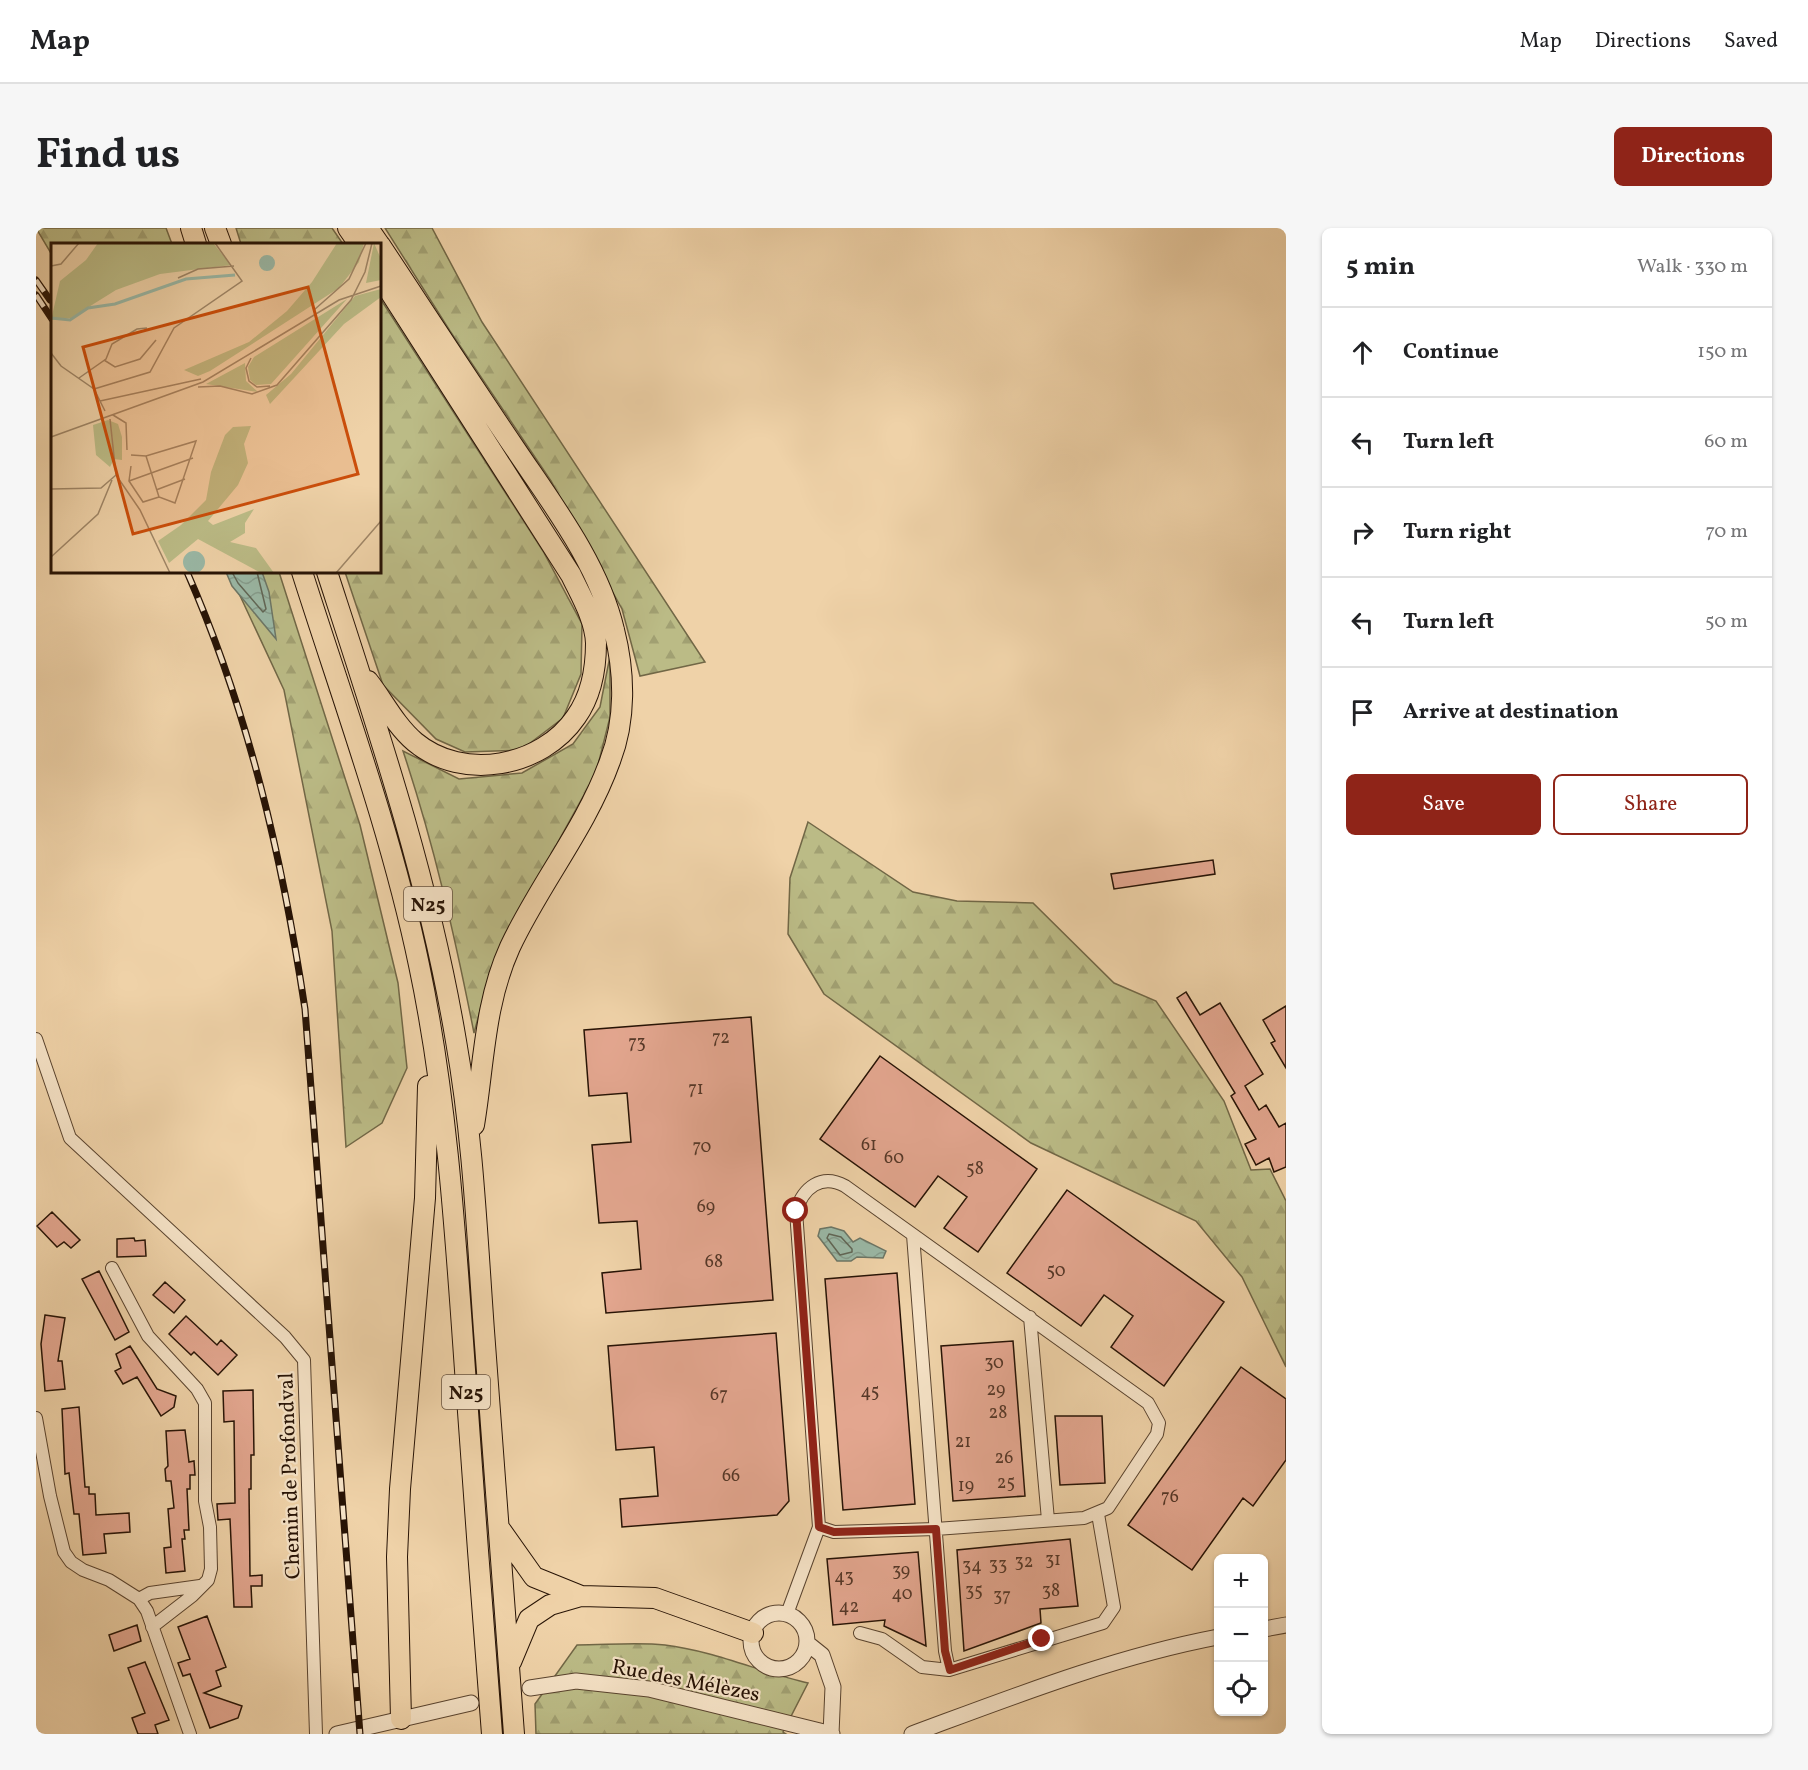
<!DOCTYPE html>
<html lang="en">
<head>
<meta charset="utf-8">
<style>
	:root { --surface:#fff; --page:#f6f6f6; --text:#202124; --muted:#757577; --line:#e0e0e0; --accent:#8f2418 }
	body { margin:0; font-family:Vollkorn,serif; background:var(--page); color:var(--text) }
	.controls { position:absolute; right:18px; bottom:18px; display:grid; overflow:hidden; border-radius:9px; box-shadow:0 2px 4px #0004 }
	.controls button { width:54px; height:54px; display:grid; place-items:center; padding:0; border:0; border-bottom:2px solid var(--line); background:var(--surface); color:var(--text); font:30px sans-serif }
	.stop { position:absolute; width:18px; height:18px; margin:-14px; border:4px solid #8f2418; border-radius:50%; background:#fff }
	.stop.end { background:#8f2418; border-color:#fff; box-shadow:0 2px 6px #0008 }
	.list { margin:0; padding:0; list-style:none }
	h2 { display:flex; justify-content:space-between; align-items:center; height:78px; margin:0; padding:0 24px; font-size:26px }
	h2 small { font-size:20px; font-weight:400; color:var(--muted) }
	.list li { display:grid; grid-template-columns:39px 1fr auto; gap:18px; align-items:center; box-sizing:border-box; height:90px; padding:0 24px; border-top:2px solid var(--line) }
	.list b { display:block; font-size:22px; white-space:nowrap }
	.list em { font-size:20px; font-style:normal; color:var(--muted) }
	.actions { display:flex; gap:12px; padding:18px 24px }
	.actions a { flex:1; padding:14px 0; border:2px solid var(--accent); border-radius:9px; text-align:center; font-size:21px; color:var(--accent) }
	.actions .main { background:var(--accent); color:#fff }
	.icon { flex:none; width:33px; height:33px; fill:none; stroke:currentColor; stroke-width:2; stroke-linecap:round; stroke-linejoin:round }
	.map { position:relative; flex:none; width:1250px; height:1506px; overflow:hidden; border-radius:9px }
	header { display:flex; align-items:center; gap:36px; box-sizing:border-box; height:84px; padding:0 30px; background:var(--surface); border-bottom:2px solid var(--line) }
	header strong { font-size:28px }
	nav { display:flex; gap:33px; margin-inline-start:auto; font-size:21px }
	.intro { display:flex; align-items:center; justify-content:space-between; box-sizing:border-box; height:144px; padding:0 36px }
	h1 { margin:0; font-size:42px }
	.button { padding:15px 27px; border-radius:9px; background:var(--accent); color:#fff; font-size:21px; font-weight:700 }
	main { display:flex; gap:36px; padding:0 36px }
	aside { flex:1; background:var(--surface); border-radius:9px; box-shadow:0 2px 4px #0004 }
	.map>svg:first-child { display:block }
	.forest { fill:url(#forest-firs); stroke:#716746; stroke-width:1.5 }
	.water { fill:url(#water-waves); stroke:#6c7666; stroke-width:1.5 }
	.lines { fill:none; stroke-linecap:round; stroke-linejoin:round }
	.shore { stroke:#606656; stroke-width:1.5 }
	.building { fill:#e3a68f; stroke:#271305; stroke-width:1.5 }
	.minor-casing { stroke:#59432e; stroke-width:14 }
	.tertiary-casing { stroke:#59432e; stroke-width:17 }
	.trunk-casing { stroke:#271305; stroke-width:22 }
	.minor { stroke:#f5e2c6; stroke-width:12 }
	.tertiary { stroke:#f5e2c6; stroke-width:15 }
	.trunk { stroke:#efd2a8; stroke-width:20 }
	.rail-casing { stroke:#271305; stroke-width:7 }
	.rail { stroke:#f5e2c6; stroke-width:4.5; stroke-dasharray:14; stroke-linecap:butt }
	.route { stroke:#8f2418; stroke-width:8 }
	.labels { text-anchor:middle; stroke-width:4.5; stroke-linejoin:round; paint-order:stroke }
	.number-label { font-size:18px; fill:#563828 }
	.shield { fill:#f5e2c6; stroke:#65513f; stroke-width:1.5 }
	.shield-label { font-size:20px; font-weight:bold; fill:#271305 }
	.street-label { font-size:21px; fill:#271305; stroke:#f5e2c6 }
	.inset-river { fill:none; stroke:#9ab8a6; stroke-width:3 }
	.inset-road { fill:none; stroke:#9f8667; stroke-width:1.5 }
	.view { fill:#cb4e0b; fill-opacity:0.15; stroke:#cb4e0b; stroke-width:3 }
	.inset-edge { fill:none; stroke:#271305; stroke-width:3 }
</style>
</head>
<body>
<header>
<strong>Map</strong>
<nav><a>Map</a><a>Directions</a><a>Saved</a></nav>
</header>
<div class="intro"><h1>Find us</h1><a class="button">Directions</a></div>
<main>
<div class="map">
<svg width="1250" height="1506" viewBox="0 0 1250 1506">
	<defs>
		<pattern id="forest-firs" width="22" height="20" patternUnits="userSpaceOnUse" patternTransform="scale(1.5)"><rect width="22" height="20" fill="#bbbb86"/><path d="M5 1l3.5 6h-7zM16 11l3.5 6h-7z" fill="#a1a072"/></pattern>
		<pattern id="water-waves" width="16" height="10" patternUnits="userSpaceOnUse" patternTransform="scale(1.5)"><rect width="16" height="10" fill="#9ab8a6"/><path d="M0 5q4-4 8 0t8 0" fill="none" stroke="#859d8d"/></pattern>
	</defs>
	<rect width="100%" height="100%" fill="#efd2a8"/>
	<filter id="stains"><feTurbulence type="fractalNoise" baseFrequency=".00333" numOctaves="4"/><feColorMatrix values="0 0 0 0 .2 0 0 0 0 .09 0 0 0 0 .02 0 0 0 .5 -.17"/></filter>
	<radialGradient id="worn" r=".72"><stop offset=".6" stop-color="#630" stop-opacity="0"/><stop offset="1" stop-color="#630" stop-opacity=".3"/></radialGradient>
	<!-- forest -->
	<path class="forest" d="M0 0H130L136 16H16V27Z
		M200 0H296L307 16H205Z
		M349 0H396L446 94 669 434 604 448 586 381 515 253 414 103Z
		M344 70 507 323 546 396 545 446 527 490 485 522 429 524 400 511 347 457 309 344H344Z
		M193 344H243L324 597 362 755 371 840 346 895 310 919 296 703 248 462Z
		M574 428V489L560 545 480 690 455 742 438 805C419 709 398 616 367 523L423 551 486 545 537 516 564 479Z
		M772 594 877 664 921 673 997 675 1078 755 1120 773 1188 873 1215 942 1234 941 1250 973V1139L1206 1049 1160 993 995 915 788 766 752 706 754 650Z
		M541 1417C570 1417 601 1414 629 1417 678 1423 724 1444 772 1455L747 1504 750 1506H500L499 1476Z"/>
	<!-- water -->
	<path class="water" d="M190 344H226L233 364 240 411 196 358Z
		M795 999 808 1003 817 1014 824 1010 850 1023 847 1030 821 1029 815 1033H801L782 1008 784 1001Z"/>
	<g class="lines">
		<!-- shore -->
		<path class="shore" d="M196 344 202 355 227 384 230 381 221 344
			M793 1006 805 1009 816 1021V1024L804 1027 791 1010Z"/>
	</g>
	<!-- building -->
	<path class="building" d="M1177 632 1179 646 1078 661 1075 646Z
		M1150 764 1164 787 1184 775 1227 846 1209 858 1223 882 1230 877 1243 899 1250 895V939L1238 944 1233 930 1220 937 1209 916 1220 911 1195 868 1199 865 1141 770Z
		M1250 778V840L1235 815 1239 813 1227 792Z
		M715 789 737 1072 570 1085 566 1045 605 1041 601 993 563 995 556 917 595 914 591 865 553 868 548 802Z
		M844 828 1001 941 942 1024 908 1000 931 969 902 948 879 979 784 911Z
		M1031 962 1188 1074 1128 1158 1075 1119 1097 1088 1068 1067 1045 1098 971 1045Z
		M16 984 44 1012 35 1020 28 1014 21 1019 1 998Z
		M98 1010 99 1013 109 1012 110 1028 81 1029V1011Z
		M63 1043 93 1104 79 1112 46 1051Z
		M861 1045 879 1276 807 1282 789 1051Z
		M129 1054 149 1072 138 1085 117 1067Z
		M9 1087 29 1090 22 1133H26L29 1161 9 1163 5 1116Z
		M150 1088 181 1117 185 1112 201 1127 182 1147 158 1124 155 1127 133 1106Z
		M740 1105 753 1273 741 1287 586 1299 584 1271 622 1268 618 1219 580 1222 572 1118Z
		M977 1113 989 1268 917 1273 905 1118Z
		M94 1118 121 1161 140 1168 138 1179 125 1188 101 1149 87 1156 79 1143 85 1140 80 1126Z
		M1205 1139 1250 1171V1232L1217 1278 1207 1270 1156 1342 1092 1297Z
		M217 1162 218 1227H215V1261H213L214 1348 226 1347V1358H215L216 1379H198L194 1291 182 1292 181 1276 199 1275 198 1193 188 1194 187 1163Z
		M43 1179 49 1259H53V1266H59L60 1287 93 1285 94 1304 68 1306 70 1325 47 1327 43 1286H38L33 1245 29 1246 26 1181Z
		M1019 1188H1066L1069 1255 1024 1257Z
		M149 1202 153 1234 158 1233 159 1247H154V1261H151L153 1302H148L149 1311H146L149 1343 130 1345 128 1320 135 1319 132 1281 138 1280 135 1253H130L129 1241 132 1238 130 1203Z
		M1034 1311 1042 1378 1004 1381 1005 1395 928 1423 921 1322Z
		M882 1324 890 1418 848 1398 849 1392 797 1397 791 1331Z
		M171 1388 190 1439 180 1443 185 1458 168 1465 206 1478 202 1490 174 1500 154 1446 147 1448 142 1435 154 1431 142 1399Z
		M101 1397 105 1413 78 1423 73 1407Z
		M109 1434 133 1492 119 1497 122 1506H102L96 1490 109 1485 92 1440Z"/>
	<g class="lines">
		<!-- minor casing -->
		<g class="minor-casing">
			<path id="minor" d="M0 811 34 910 249 1109 268 1132 280 1506
				M877 1007 909 1423 913 1442
				M76 1040 112 1108 161 1161 169 1175V1273L174 1299 175 1341 172 1352 156 1368 116 1399
				M994 1089 1012 1292
				M0 1190 14 1268 28 1324 35 1334 47 1342 73 1352 103 1371 111 1383 154 1506
				M103 1371 114 1365 164 1358
				M751 1386 783 1299 760 983C767 960 785 945 809 958L1112 1175 1123 1195 1121 1206 1072 1280 1048 1290 900 1301 798 1304 783 1299
				M824 1405 846 1411 886 1439 913 1442 1067 1395 1078 1379 1062 1286"/>
		</g>
		<!-- tertiary casing -->
		<g class="tertiary-casing">
			<path id="tertiary" d="M715 1413a28 28 0 1 1 56 0a28 28 0 1 1-56 0Z
				M1228 1401 1250 1397
				M771 1415 786 1427 797 1459 795 1506
				M494 1460 540 1453 613 1461 796 1506
				M301 1506 435 1475
				M876 1506C976 1469 1077 1429 1182 1409"/>
		</g>
		<!-- trunk casing -->
		<g class="trunk-casing">
			<path id="trunk" d="M155 0 160 16
				M179 0 185 16
				M312 0 323 16
				M332 0 343 16
				M344 17C389 85 434 154 480 222 517 277 563 337 578 402 589 445 590 492 574 533 550 600 504 655 474 719 448 776 448 837 438 897
				M266 344C307 473 355 603 383 737 412 874 420 1016 430 1156 438 1273 447 1389 456 1506
				M291 344C341 498 393 652 420 813 437 909 441 1006 448 1103 458 1237 468 1372 478 1506
				M332 453C347 472 359 497 379 514 427 554 506 539 540 489 555 468 560 440 560 415 559 391 545 368 535 347L344 48
				M464 1301 498 1349 545 1368
				M475 1434 493 1391 514 1377 545 1368 619 1370 717 1405
				M365 1491 361 1329 364 1261 389 970 392 858"/>
		</g>
		<!-- minor -->
		<use href="#minor" class="minor"/>
		<!-- tertiary -->
		<use href="#tertiary" class="tertiary"/>
		<!-- trunk -->
		<use href="#trunk" class="trunk"/>
		<!-- rail casing -->
		<g class="rail-casing">
			<path id="rail" d="M0 52 14 72
				M0 67 16 91
				M151 344C213 485 246 629 269 781L324 1506"/>
		</g>
		<!-- rail -->
		<use href="#rail" class="rail"/>
	</g>
	<g class="lines">
		<!-- route -->
		<path class="route" d="M760 983 783 1299 798 1304 900 1301 909 1423 914 1442 1006 1411"/>
	</g>
	<g class="labels">
		<!-- number labels -->
		<g class="number-label">
			<text x="685" y="815">72</text>
			<text x="601" y="820">73</text>
			<text x="660" y="866">71</text>
			<text x="833" y="922">61</text>
			<text x="666" y="924">70</text>
			<text x="858" y="935">60</text>
			<text x="939" y="946">58</text>
			<text x="670" y="984">69</text>
			<text x="678" y="1039">68</text>
			<text x="1020" y="1048">50</text>
			<text x="958" y="1140">30</text>
			<text x="960" y="1167">29</text>
			<text x="834" y="1169">45</text>
			<text x="683" y="1172">67</text>
			<text x="962" y="1190">28</text>
			<text x="927" y="1219">21</text>
			<text x="968" y="1235">26</text>
			<text x="695" y="1253">66</text>
			<text x="970" y="1260">25</text>
			<text x="930" y="1263">19</text>
			<text x="1134" y="1274">76</text>
			<text x="1017" y="1337">31</text>
			<text x="988" y="1339">32</text>
			<text x="962" y="1342">33</text>
			<text x="936" y="1343">34</text>
			<text x="865" y="1348">39</text>
			<text x="808" y="1354">43</text>
			<text x="938" y="1368">35</text>
			<text x="1015" y="1368">38</text>
			<text x="866" y="1371">40</text>
			<text x="966" y="1373">37</text>
			<text x="813" y="1384">42</text>
		</g>
		<!-- shield labels -->
		<g class="shield">
			<rect x="368" y="659" width="48" height="34" rx="4.5"/>
			<rect x="406" y="1147" width="48" height="34" rx="4.5"/>
		</g>
		<g class="shield-label">
			<text x="392" y="683">N25</text>
			<text x="430" y="1171">N25</text>
		</g>
		<!-- street labels -->
		<g class="street-label">
			<text transform="translate(253 1248) rotate(-92)" y="7">Chemin de Profondval</text>
			<text transform="translate(650 1452) rotate(11)" y="7">Rue des Mélèzes</text>
		</g>
	</g>
	<!-- overview -->
	<g transform="translate(15 15)">
		<rect width="330" height="330" fill="#efd2a8"/>
		<path d="M47 0H162L180 22 109 31 65 47 20 75 0 77 9 38 35 17ZM286 0H313L308 19 288 45 159 128 147 133 133 127 198 99 236 68 261 39ZM323 0 330 16V37L315 40ZM330 46V54L293 81 219 161 215 152 240 131 304 53ZM296 56 220 141 205 142 199 137 197 124 203 114ZM194 120 195 138 207 149 155 141ZM57 177 67 181 71 194V217L63 216 59 224 45 212 42 182ZM200 183 193 201 197 220 187 242 157 278 162 282 203 266 194 280V290L179 299 205 305 223 330H210L147 296 118 320 107 298 130 282 155 257 160 229 174 192 182 184Z" fill="#bbbb86"/>
		<path d="M208 20a8 8 0 1 1 16 0a8 8 0 1 1-16 0ZM132 319a11 11 0 1 1 22 0a11 11 0 1 1-22 0Z" fill="#9ab8a6"/>
		<path class="inset-river" d="M0 75 19 77 37 65 64 61 135 36 184 32"/>
		<path class="inset-road" d="M0 23 10 21 28 0M127 35 147 26 183 23M263 67 298 36 315 0M0 110 10 123 43 146 54 168M200 115 195 125 198 138 206 144 219 143M53 117 64 124 89 116 105 97M28 135 55 116 61 101 86 86 96 85M147 144 169 143 201 151 226 142 300 57 314 29 321 0M43 146 99 129 123 85 191 38 164 0M49 158 150 136M62 172 75 180 76 207M59 176 65 232 89 267 119 330M0 194 152 139 288 57 330 43M80 212 95 213 145 198 124 260 108 254 95 213M80 223 78 238 92 259 108 254M78 238 142 215M0 246 50 245 65 232M105 247 134 236M0 314 47 271 61 237M285 330 330 278"/>
		<path class="view" d="M257 44 307 231 82 291 32 104Z"/>
		<rect width="330" height="330" class="inset-edge"/>
	</g>
	<rect width="100%" height="100%" filter="url(#stains)"/>
	<rect width="100%" height="100%" fill="url(#worn)"/>
</svg>
<div class="controls">
<button>+</button>
<button>−</button>
<button><svg class="icon" aria-label="locate" viewBox="0 0 24 24"><circle cx="12" cy="12" r="6"/><path d="M12 2v4M12 18v4M2 12h4M18 12h4"/></svg></button>
</div>
<div class="stop" style="left:760px;top:983px"></div>
<div class="stop end" style="left:1006px;top:1411px"></div>
</div>
<aside>
<h2>5 min<small>Walk · 330 m</small></h2>
<ul class="list">
<li><svg class="icon" aria-label="ahead" viewBox="0 0 24 24"><path d="M12 20V5M6 11l6-6 6 6"/></svg><div><b>Continue</b></div><em>150 m</em></li>
<li><svg class="icon" aria-label="left" viewBox="0 0 24 24"><path d="M17 20v-9H6M10 6l-5 5 5 5"/></svg><div><b>Turn left</b></div><em>60 m</em></li>
<li><svg class="icon" aria-label="right" viewBox="0 0 24 24"><path d="M7 20v-9h11M14 6l5 5-5 5"/></svg><div><b>Turn right</b></div><em>70 m</em></li>
<li><svg class="icon" aria-label="left" viewBox="0 0 24 24"><path d="M17 20v-9H6M10 6l-5 5 5 5"/></svg><div><b>Turn left</b></div><em>50 m</em></li>
<li><svg class="icon" aria-label="arrive" viewBox="0 0 24 24"><path d="M6 21V4h12l-3 4 3 4H6"/></svg><div><b>Arrive at destination</b></div></li>
</ul>
<div class="actions"><a class="main">Save</a><a>Share</a></div>
</aside>
</main>
</body>
</html>
